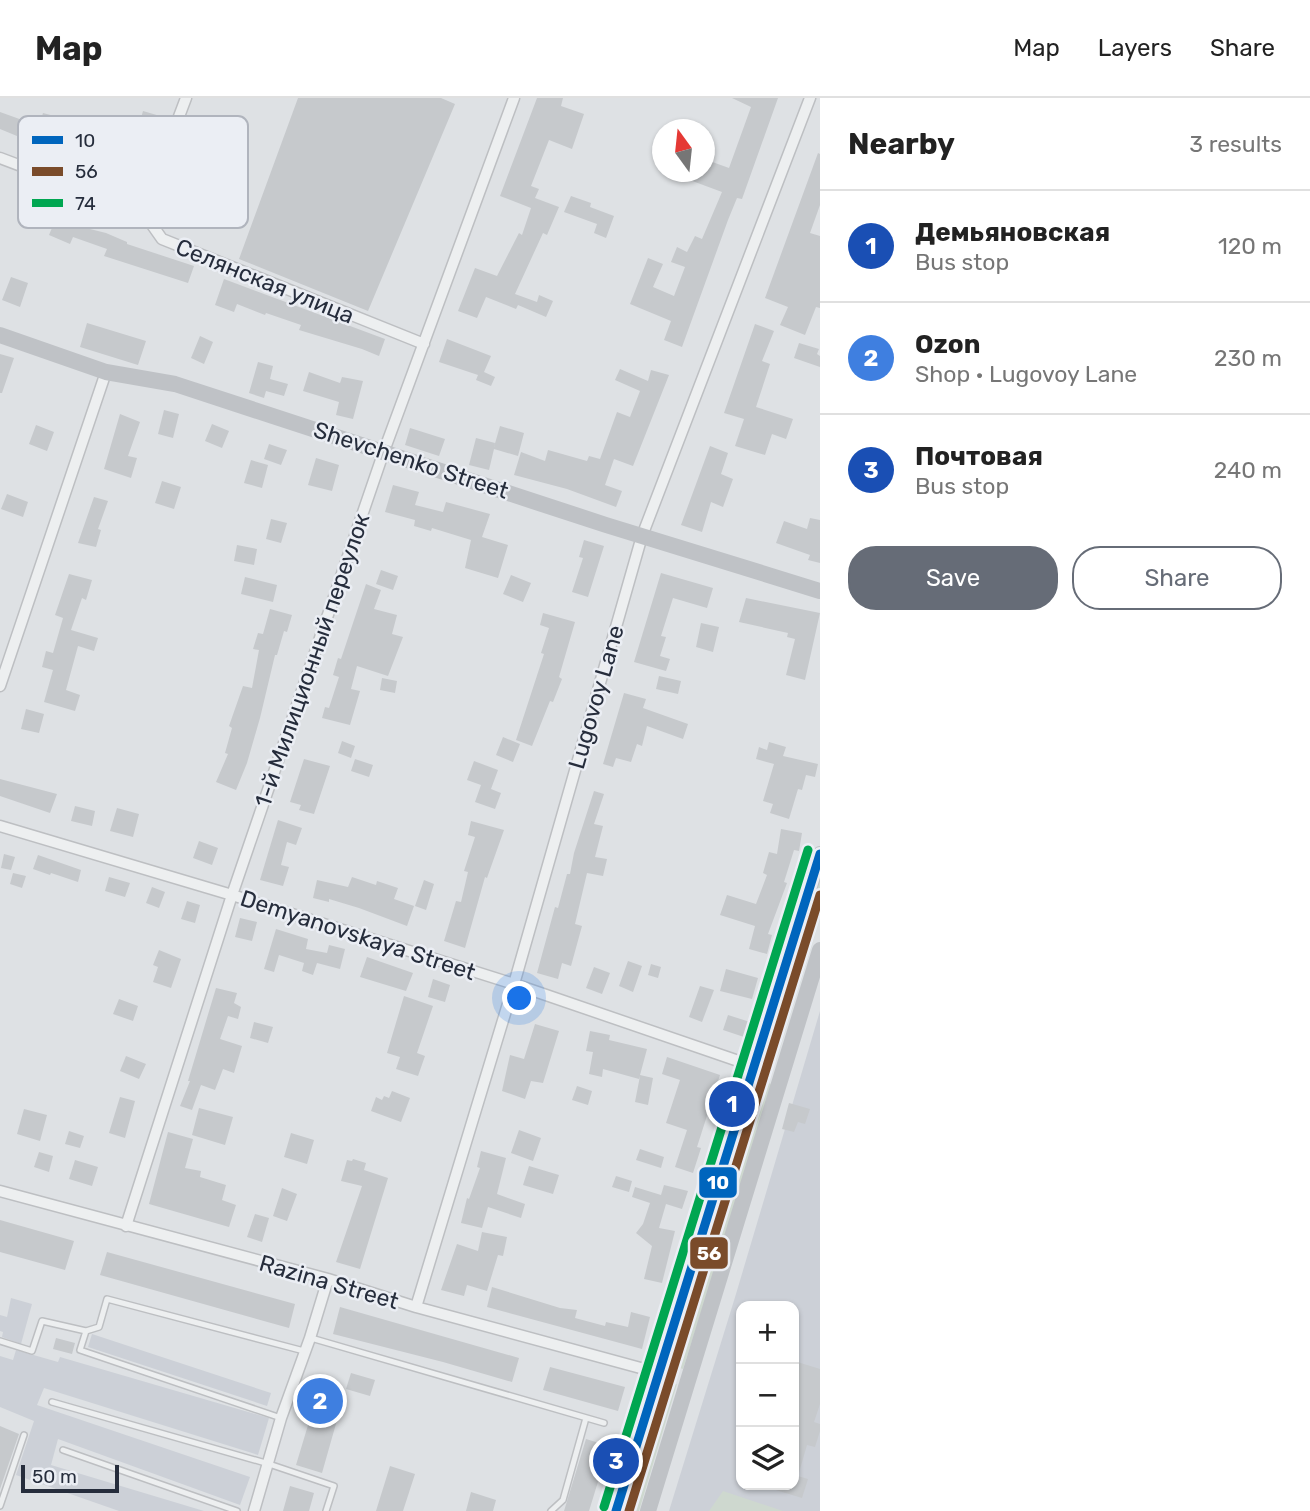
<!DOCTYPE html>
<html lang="en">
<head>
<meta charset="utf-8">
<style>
	:root { --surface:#fff; --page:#f6f6f6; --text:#222; --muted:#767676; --line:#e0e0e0; --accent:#666c77 }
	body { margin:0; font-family:Rubik,sans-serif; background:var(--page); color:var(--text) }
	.controls { position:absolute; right:21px; bottom:21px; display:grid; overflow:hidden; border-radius:14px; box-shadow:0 2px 5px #0004 }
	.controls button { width:63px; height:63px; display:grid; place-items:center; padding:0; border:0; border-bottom:2px solid var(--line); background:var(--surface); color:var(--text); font:35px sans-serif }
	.compass { position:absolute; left:652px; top:21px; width:63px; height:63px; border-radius:50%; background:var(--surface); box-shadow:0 2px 5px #0004; rotate:345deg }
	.scale { position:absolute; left:21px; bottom:18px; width:98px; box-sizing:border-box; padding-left:7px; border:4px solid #262d3c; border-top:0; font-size:19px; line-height:24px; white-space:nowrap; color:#262d3c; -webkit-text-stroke:5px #ebeef4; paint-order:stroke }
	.you { position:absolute; left:520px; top:901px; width:24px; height:24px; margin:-18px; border:5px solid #fff; border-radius:50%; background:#1a73e8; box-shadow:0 0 0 10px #1a73e833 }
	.badge { display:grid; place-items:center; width:46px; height:46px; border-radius:50%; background:var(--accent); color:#fff; font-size:23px; font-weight:700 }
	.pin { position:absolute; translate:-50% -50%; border:4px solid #fff; box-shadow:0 2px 7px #0006 }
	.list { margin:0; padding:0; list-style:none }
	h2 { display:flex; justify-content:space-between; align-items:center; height:91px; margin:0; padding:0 28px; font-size:30px }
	h2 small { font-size:23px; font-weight:400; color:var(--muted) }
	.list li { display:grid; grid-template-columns:46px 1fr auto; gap:21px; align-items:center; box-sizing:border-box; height:112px; padding:0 28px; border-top:2px solid var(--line) }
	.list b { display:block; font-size:26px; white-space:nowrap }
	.list p { margin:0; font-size:23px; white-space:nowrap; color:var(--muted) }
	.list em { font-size:23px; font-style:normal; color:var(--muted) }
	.actions { display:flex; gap:14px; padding:21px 28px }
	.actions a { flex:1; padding:16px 0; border:2px solid var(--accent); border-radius:28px; text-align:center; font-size:24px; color:var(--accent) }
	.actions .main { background:var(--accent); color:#fff }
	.icon { flex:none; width:38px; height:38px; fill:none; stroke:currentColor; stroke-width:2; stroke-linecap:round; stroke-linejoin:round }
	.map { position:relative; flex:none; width:820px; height:1413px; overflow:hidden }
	header { display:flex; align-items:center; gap:42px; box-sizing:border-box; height:98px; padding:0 35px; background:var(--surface); border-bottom:2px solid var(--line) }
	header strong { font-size:33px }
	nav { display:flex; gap:38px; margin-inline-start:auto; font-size:24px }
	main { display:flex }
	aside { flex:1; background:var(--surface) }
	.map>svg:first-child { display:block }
	.built { fill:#ccd0d7; fill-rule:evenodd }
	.green { fill:#ced8cf }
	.building { fill:#c6c9cc }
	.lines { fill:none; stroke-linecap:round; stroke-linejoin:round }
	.lane-casing { stroke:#bdbfc2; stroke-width:8 }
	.street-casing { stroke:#bdbfc2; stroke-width:13 }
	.lane { stroke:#edeff0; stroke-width:5 }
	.street { stroke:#edeff0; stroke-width:10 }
	.secondary { stroke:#bfc2c6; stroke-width:16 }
	.bus-1-casing { stroke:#ebeef4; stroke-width:14 }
	.bus-2-casing { stroke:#ebeef4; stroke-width:14 }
	.bus-3-casing { stroke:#ebeef4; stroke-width:14 }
	.bus-1 { stroke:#0065bd; stroke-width:9 }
	.bus-2 { stroke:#7a4b2a; stroke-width:9 }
	.bus-3 { stroke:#00a651; stroke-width:9 }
	.labels { text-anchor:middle; stroke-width:5; stroke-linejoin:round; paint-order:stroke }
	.street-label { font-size:23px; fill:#262d3c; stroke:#ebeef4 }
	.key { fill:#ebeef4; stroke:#b0b4bd; stroke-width:2 }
	.key-label { font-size:19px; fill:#262d3c }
	.line-badge { stroke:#ebeef4; stroke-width:2.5 }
	.badge-label { font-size:19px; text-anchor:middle; font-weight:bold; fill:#fff }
</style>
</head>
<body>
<header>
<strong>Map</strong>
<nav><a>Map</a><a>Layers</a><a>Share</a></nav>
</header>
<main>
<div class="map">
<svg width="820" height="1413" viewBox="0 0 820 1413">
	<rect width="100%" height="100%" fill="#dee1e4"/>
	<!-- built -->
	<path class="built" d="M820 913V1413H669L736 1196ZM741 1208H794V1387H741Z
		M11 1200 32 1206 21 1246 2 1239 3 1234 0 1233V1217L7 1219Z
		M92 1236 271 1295 267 1308 88 1249Z
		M16 1252 58 1264 60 1259 269 1320 258 1357 44 1290 37 1307 250 1379 240 1407 58 1341 51 1367 204 1413H119L16 1377 34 1323 0 1309V1258L13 1262Z"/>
	<!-- green -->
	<path class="green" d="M820 778V821L776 963 765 960Z
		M759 982 774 987 683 1271 667 1266Z
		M677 1286 639 1413H631L670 1287Z
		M723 1393 783 1413H709Z"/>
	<!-- building -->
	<path class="building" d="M298 0H441L455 6 368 213 239 161Z
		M537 0H563L561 8 584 16 572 51 549 42 531 88 539 91 535 100 559 109 547 137 543 135 515 196 537 204 539 197 553 203 546 219 518 207 516 211 486 199 477 220 458 213 475 170 497 178 519 135 522 137 531 110 500 98Z
		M732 0H778L742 101 737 100 728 122 682 249 664 242 671 223 630 206 648 160 663 166 653 189 674 198 685 169 671 164 677 149 687 154 695 138 702 141 722 94 668 74H704V61L729 70 751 9Z
		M143 13 160 18 156 32 139 27Z
		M0 14 39 28 43 15 58 19 55 29 91 41 84 63 33 47 34 45 0 31Z
		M818 55 820 56V107L810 135 820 138V210L816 209 805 237 780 227 788 209 765 200Z
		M571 98 591 105 590 109 614 118 606 140 594 135 597 126 564 114Z
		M57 118 86 130 106 135 127 144V146L194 168 188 185 104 158 107 151 73 139 70 146 49 137Z
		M11 179 28 185 20 209 2 202Z
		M224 181 385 241 379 258 362 251 299 232 301 227 266 215 265 217 237 206 234 214 215 207Z
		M87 225 146 243 138 267 80 249Z
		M755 226 774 233 762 263 770 266 756 309 793 321 786 341 772 336 765 357 735 348 744 321 724 315Z
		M200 238 213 244 204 266 191 260Z
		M447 241 491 258 484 274 495 279 491 288 476 282 478 277 439 264Z
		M799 245 819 251 817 256 820 258V269L794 260Z
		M0 256 14 260 2 295H0Z
		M258 264 273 268 270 281 288 286 284 298 266 293 264 300 249 295Z
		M620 271 648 283 651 272 669 277 633 368 614 361 605 387 622 393 616 409 567 391 514 377 521 354 545 363 548 352 587 363 589 358 600 361 617 314 630 319 640 293 615 282Z
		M309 274 340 285 342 279 363 283 353 321 336 317 339 304 303 293Z
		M164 312 179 316 173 340 158 336Z
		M120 316 140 324 128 358 137 360 131 380 104 371Z
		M212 326 229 333 222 350 205 343Z
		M36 327 54 334 47 353 29 346Z
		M500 328 524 335 518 358 494 351 489 372 469 367 476 340 495 345 494 349Z
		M410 330 445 341 439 358 405 347Z
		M269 346 287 352 281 367 264 361Z
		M710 348 728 355 721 376 733 381 723 409 711 404 702 434 681 427Z
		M316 360 339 367 332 393 308 387Z
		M251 362 268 367 262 390 244 385Z
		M162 383 181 389 174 411 155 405Z
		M393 387 419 394 415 407 443 414 446 404 490 416 482 439 508 447 498 480 465 470 471 442 432 430 431 433 414 428 415 422 385 414Z
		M7 396 28 404 23 419 1 411Z
		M94 399 108 403 98 431 101 432 96 449 78 445Z
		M810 420 820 422V465L808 462 810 457 776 445 784 423 807 431Z
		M271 421 287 425 281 445 266 441Z
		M584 442 604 448 588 499 572 494 583 460 579 459Z
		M237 447 257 451 254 467 234 463Z
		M381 472 398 478 393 492 376 486Z
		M661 475 713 490 707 510 673 500 661 538 666 539 660 558 670 561 666 573 634 564Z
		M69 476 92 482 86 502 82 500 71 532 98 540 94 553 78 548 66 592 80 597 75 613 44 604 53 572 42 569 46 553 53 555 63 520 55 517Z
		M511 477 531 485 523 504 503 496Z
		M245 479 277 487 273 504 241 496Z
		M366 486 381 492 374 511 397 517 392 536 403 539 388 578 357 568 351 591 360 593 350 627 322 620 325 609 329 610 339 579 333 577 338 560 341 561Z
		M746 500 820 515 805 582 786 577 795 541 787 539 788 535 739 524Z
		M270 511 292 517 287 534 284 533 277 557H275L260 620 247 665 236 692 216 684 228 656 225 655 232 630 229 628 243 588 252 590 259 552 253 551 258 535 263 536Z
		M543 515 575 524 559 579 562 581 553 604 550 603 532 648 516 642 544 556 541 555 549 530 540 527Z
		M701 525 719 529 713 554 696 549Z
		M659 578 681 583 678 596 656 591Z
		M382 580 397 583 395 595 380 592Z
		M624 595 646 601 643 610 688 626 683 641 647 628 642 648 637 646 631 664 616 660 613 669 603 666Z
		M26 611 44 616 39 635 21 631Z
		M503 639 520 646 513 664 496 657Z
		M342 643 355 648 351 660 338 655Z
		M769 644 786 649 783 658 818 666 815 679 806 677 802 692 798 691 789 721 770 715 773 706 763 703 774 666 756 661 759 649 767 652Z
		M304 661 330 668 314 716 299 712 301 707 290 704Z
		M355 661 373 667 369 679 351 673Z
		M474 663 498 672 491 691 501 695 495 711 475 704 481 687 467 682Z
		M0 681 57 696 50 715 0 698Z
		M594 693 604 696 594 726 603 728 595 759 607 761 603 778 587 775 575 826 582 828 571 868 562 865 558 881 537 875 555 809 558 810 567 776H570L574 755Z
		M75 708 95 713 92 728 71 723Z
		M117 710 139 716 133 739 110 733Z
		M278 722 302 730 296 747 287 744 281 767 289 769 283 788 260 782Z
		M471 723 504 732 487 780 485 779 465 850 444 843 456 803 461 804 468 774 464 773 475 739 468 737Z
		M781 731 802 735 799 753 794 752 784 784 787 785 768 836 772 837 767 856 749 851 755 828 720 817 727 797 756 806 767 777 763 775 769 754 777 756Z
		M199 743 218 750 212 767 193 760Z
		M4 756 15 759 11 772 1 770Z
		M38 757 81 772 78 784 51 775 50 777 33 771Z
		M13 775 26 778 22 790 10 786Z
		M109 779 130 785 125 799 105 793Z
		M352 779 376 787 377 783 398 790 394 801 414 808 407 828 359 810 329 801V804L313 800 317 782 348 789Z
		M424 782 434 786 426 812 415 808Z
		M152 789 165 794 159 810 146 805Z
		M187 803 200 807 195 825 181 821Z
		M240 820 257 824 252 843 235 839Z
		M276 831 308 841 306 851 327 855 329 847 345 851 340 871 317 865 313 877 302 873 304 865 279 857 274 874 264 871Z
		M159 852 181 861 171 890 153 884 158 869 153 867Z
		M367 859 413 875 406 893 360 879Z
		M628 863 642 868 633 894 619 888Z
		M651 866 661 869 658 880 648 877Z
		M594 869 610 875 602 896 586 890Z
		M726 871 758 880 752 901 720 893Z
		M433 881 450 887 445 904 428 899Z
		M700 888 714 892 702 924 689 919Z
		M216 890 237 895 234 905 241 909 238 921 228 918 220 941 242 948 234 975 223 971 215 992 201 987 192 1012 180 1008 190 983H188Z
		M404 898 433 908 417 955 425 958 418 978 396 971 400 959 387 955Z
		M119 901 138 908 133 923 113 916Z
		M728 917 750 924 744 939 723 932Z
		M254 924 273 929 268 945 250 940Z
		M535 926 559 933 543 985 531 983 525 1001 502 993 510 957 524 961Z
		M590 933 610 937 609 942 647 951 640 977 653 980 648 1007 635 1004 640 978 639 981 603 971 602 979 589 976 593 954 586 953Z
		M126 958 146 966 139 981 120 973Z
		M667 959 720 977 697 1049 701 1050 693 1075 675 1069 687 1032 666 1025 680 982 662 976Z
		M577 988 592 993 588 1007 572 1002Z
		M392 993 410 1000 401 1024 371 1013 376 999 382 1002 384 998 389 1000Z
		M120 999 135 1003 125 1040 109 1035Z
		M789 1005 810 1011 805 1026 798 1024 794 1034 782 1031Z
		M199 1010 233 1019 225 1047 192 1037Z
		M24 1011 47 1017 40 1043 17 1036Z
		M519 1032 541 1040 533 1063 511 1055Z
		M69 1033 84 1038 80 1050 65 1046Z
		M168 1034 193 1041 185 1070 201 1073 200 1079 226 1087 222 1102 236 1107 229 1129 149 1106Z
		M291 1035 314 1042 307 1066 284 1059Z
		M640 1051 664 1059 661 1070 636 1062Z
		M481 1053 506 1060 497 1096 525 1106 521 1120 488 1109 482 1130 461 1125 467 1100 469 1101 480 1070 477 1069Z
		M39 1054 53 1058 49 1074 34 1069Z
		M353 1061 366 1065 364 1072 388 1080 360 1171 336 1164 362 1088 341 1083 347 1062 352 1063Z
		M75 1062 98 1069 92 1088 69 1081Z
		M529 1068 559 1077 553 1096 523 1087Z
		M616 1078 632 1083 629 1094 612 1089Z
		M664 1087 688 1093 682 1111 666 1106 659 1130 675 1133 662 1185 644 1181 652 1148 636 1135 643 1126 650 1105 632 1099 635 1089 661 1097Z
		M282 1090 297 1096 287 1123 273 1118Z
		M255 1116 269 1120 262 1144 247 1139Z
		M0 1122 74 1143 65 1172 0 1154Z
		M482 1134 507 1139 503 1158 498 1157 487 1193 467 1187 464 1198 441 1192 457 1146 478 1153Z
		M107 1154 295 1206 289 1230 100 1177Z
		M492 1189 560 1210 577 1212 575 1220 605 1228 606 1224 628 1229 631 1214 650 1219 642 1251 487 1209Z
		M340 1209 519 1260 512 1284 443 1264 333 1236Z
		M56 1240 75 1245 72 1256 53 1251Z
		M794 1263 820 1271V1306L814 1324 820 1326V1333L815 1349 807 1347 798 1378 808 1381 802 1400 766 1389 767 1387H794V1306L798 1293 794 1291Z
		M550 1269 625 1289 618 1313 543 1292Z
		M351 1275 375 1282 370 1298 346 1291Z
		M318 1294 343 1301 322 1375 296 1367Z
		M0 1328 19 1336 0 1391Z
		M586 1341 609 1348 589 1413H564Z
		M390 1368 415 1376 403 1413H376Z
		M290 1388 314 1395 309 1413H283Z
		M471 1394 496 1402 493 1413H466Z"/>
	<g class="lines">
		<!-- lane casing -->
		<g class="lane-casing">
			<path id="lane" d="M311 1240 604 1325
				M0 1243 32 1253 42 1223 86 1233
				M52 1304 269 1366 334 1388 326 1413
				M281 1320 80 1252 86 1233 99 1229 107 1201 304 1253
				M63 1352 237 1413
				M0 1408 24 1337
				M551 1413 563 1402 586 1320"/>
		</g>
		<!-- street casing -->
		<g class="street-casing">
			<path id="street" d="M0 60 143 114 162 141 424 246
				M143 114 186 0
				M0 588 106 274
				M0 728 232 797 514 886 753 968
				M0 1093 328 1181 416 1209 659 1275
				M126 1128 232 797 384 353 514 0
				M416 1209 514 886 642 438 810 0
				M254 1413 281 1320 310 1240 328 1181"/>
		</g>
		<!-- lane -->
		<use href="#lane" class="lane"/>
		<!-- street -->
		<use href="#street" class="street"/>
		<!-- secondary -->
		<path class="secondary" d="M0 237 106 274 175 286 606 427 820 493
			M616 1413 820 756
			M648 1413 820 852"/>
		<!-- bus-1 casing -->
		<g class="bus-1-casing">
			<path id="bus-1" d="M616 1413 820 756"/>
		</g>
		<!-- bus-2 casing -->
		<g class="bus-2-casing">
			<path id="bus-2" d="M629 1413 820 797"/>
		</g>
		<!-- bus-3 casing -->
		<g class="bus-3-casing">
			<path id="bus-3" d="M604 1409 808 752"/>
		</g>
		<!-- bus-1 -->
		<use href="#bus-1" class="bus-1"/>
		<!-- bus-2 -->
		<use href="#bus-2" class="bus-2"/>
		<!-- bus-3 -->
		<use href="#bus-3" class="bus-3"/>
	</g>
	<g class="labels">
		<!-- street labels -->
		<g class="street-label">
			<text transform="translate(265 183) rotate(22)" y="8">Селянская улица</text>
			<text transform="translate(411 362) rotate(18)" y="8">Shevchenko Street</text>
			<text transform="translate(312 562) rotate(-71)" y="8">1-й Милиционный переулок</text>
			<text transform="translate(596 599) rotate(-74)" y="8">Lugovoy Lane</text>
			<text transform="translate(358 837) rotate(18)" y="8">Demyanovskaya Street</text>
			<text transform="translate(329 1184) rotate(16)" y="8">Razina Street</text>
		</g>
	</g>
	<!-- legend -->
	<rect x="18" y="18" width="230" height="112" rx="10" class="key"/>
	<rect x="32" y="38" width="31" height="8" fill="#0065bd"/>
	<rect x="32" y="69" width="31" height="9" fill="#7a4b2a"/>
	<rect x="32" y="101" width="31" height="8" fill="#00a651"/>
	<g class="key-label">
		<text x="75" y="49">10</text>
		<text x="75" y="80">56</text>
		<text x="75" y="112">74</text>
	</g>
	<g class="line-badge">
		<rect x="698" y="1068" width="40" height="33" rx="7" fill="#0065bd"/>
		<rect x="689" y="1138" width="40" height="34" rx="7" fill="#7a4b2a"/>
	</g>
	<g class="badge-label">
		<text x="718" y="1091">10</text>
		<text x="709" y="1162">56</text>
	</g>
</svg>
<div class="controls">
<button>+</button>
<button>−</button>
<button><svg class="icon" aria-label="layers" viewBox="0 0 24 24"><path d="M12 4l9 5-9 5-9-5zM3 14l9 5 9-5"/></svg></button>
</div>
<svg class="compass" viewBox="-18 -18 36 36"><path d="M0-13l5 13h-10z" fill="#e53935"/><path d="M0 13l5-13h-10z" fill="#767676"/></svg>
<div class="scale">50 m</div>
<div class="you"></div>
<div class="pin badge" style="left:732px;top:1006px;background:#1a4fb4">1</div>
<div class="pin badge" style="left:320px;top:1303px;background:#3f7fe0">2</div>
<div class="pin badge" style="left:616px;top:1363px;background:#1a4fb4">3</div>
</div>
<aside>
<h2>Nearby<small>3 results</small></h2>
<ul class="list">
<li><span class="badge" style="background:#1a4fb4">1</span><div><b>Демьяновская</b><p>Bus stop</p></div><em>120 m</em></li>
<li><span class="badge" style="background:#3f7fe0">2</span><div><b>Ozon</b><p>Shop · Lugovoy Lane</p></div><em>230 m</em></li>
<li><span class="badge" style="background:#1a4fb4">3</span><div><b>Почтовая</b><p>Bus stop</p></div><em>240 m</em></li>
</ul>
<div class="actions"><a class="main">Save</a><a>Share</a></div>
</aside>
</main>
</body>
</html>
